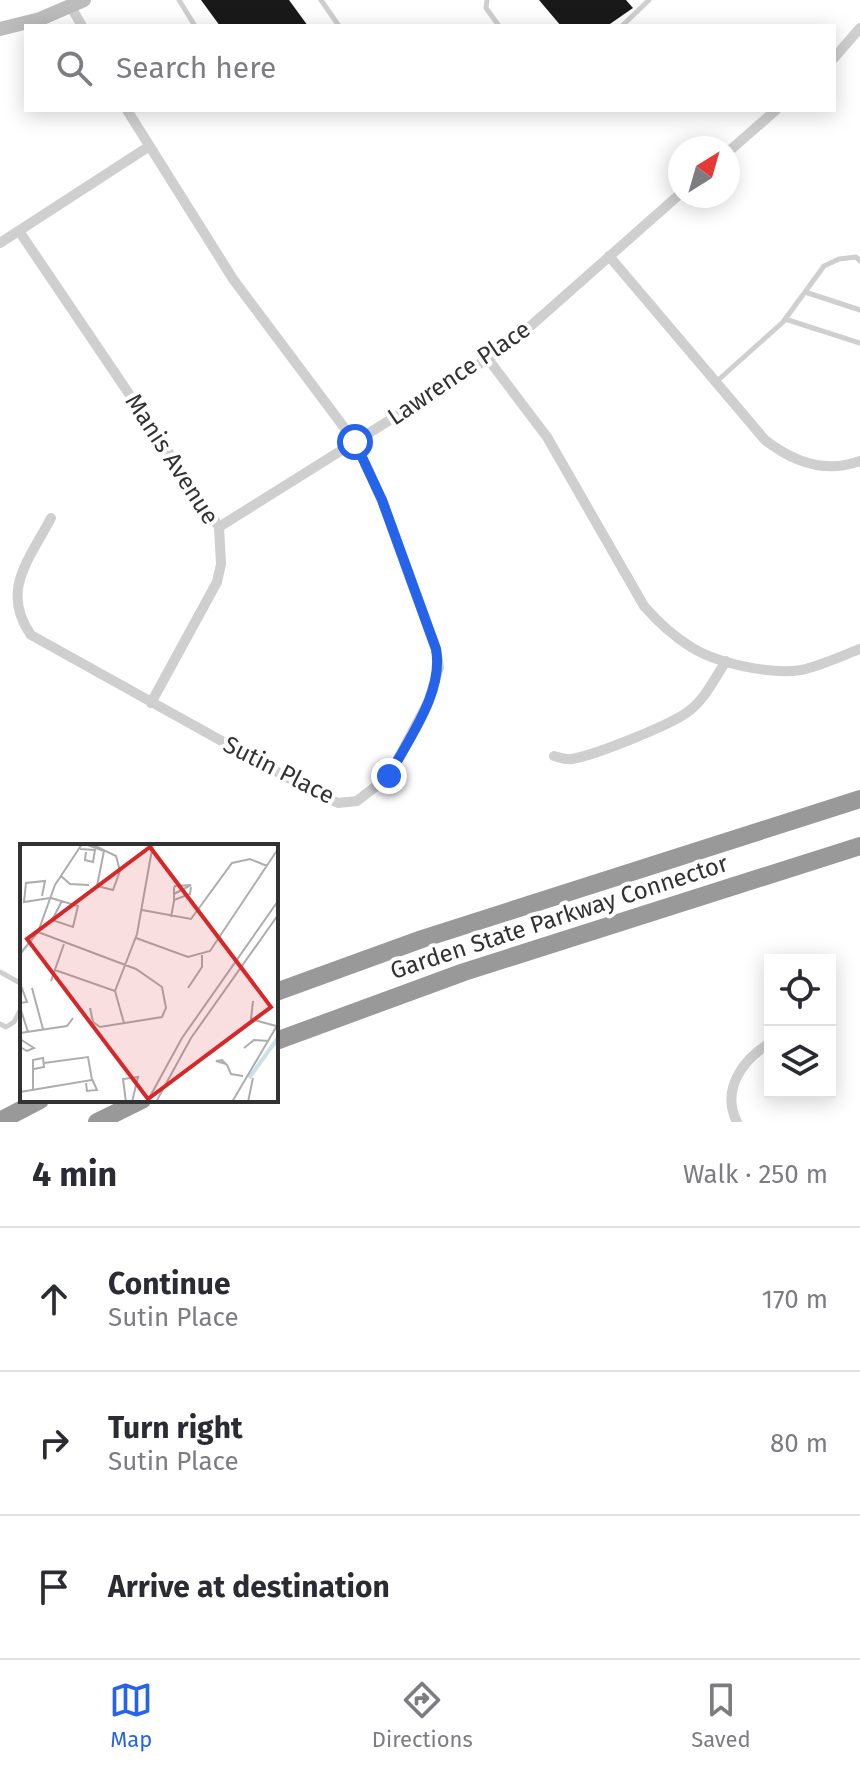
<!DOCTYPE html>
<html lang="en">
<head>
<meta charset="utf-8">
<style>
	:root { --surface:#fff; --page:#f7f7f7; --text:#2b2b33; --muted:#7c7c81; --line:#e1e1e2; --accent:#2563eb }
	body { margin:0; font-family:"Fira Sans",sans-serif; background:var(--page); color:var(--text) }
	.controls { position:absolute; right:24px; bottom:24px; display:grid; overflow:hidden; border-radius:0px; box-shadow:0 4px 20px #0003 }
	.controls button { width:72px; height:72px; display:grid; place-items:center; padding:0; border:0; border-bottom:2px solid var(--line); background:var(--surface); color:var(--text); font:40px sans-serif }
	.compass { position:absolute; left:668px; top:136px; width:72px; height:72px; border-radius:50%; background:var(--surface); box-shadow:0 4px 20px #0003; rotate:37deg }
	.stop { position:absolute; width:24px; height:24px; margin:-18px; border:6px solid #2563eb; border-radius:50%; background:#fff }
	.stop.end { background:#2563eb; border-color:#fff; box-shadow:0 2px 8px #0008 }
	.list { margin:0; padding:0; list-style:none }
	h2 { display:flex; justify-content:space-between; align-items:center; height:104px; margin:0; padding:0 32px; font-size:34px }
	h2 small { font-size:26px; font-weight:400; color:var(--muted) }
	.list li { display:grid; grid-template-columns:52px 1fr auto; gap:24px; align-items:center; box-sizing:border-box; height:144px; padding:0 32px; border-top:2px solid var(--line) }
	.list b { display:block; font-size:30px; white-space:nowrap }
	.list p { margin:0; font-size:26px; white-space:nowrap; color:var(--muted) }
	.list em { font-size:26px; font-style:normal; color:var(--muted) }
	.icon { flex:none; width:44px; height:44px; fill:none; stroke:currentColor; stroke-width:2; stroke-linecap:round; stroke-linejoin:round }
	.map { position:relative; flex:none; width:860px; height:1122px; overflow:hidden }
	.search { position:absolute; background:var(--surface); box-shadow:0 4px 20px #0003; left:24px; right:24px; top:24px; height:88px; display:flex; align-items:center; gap:20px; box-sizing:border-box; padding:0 28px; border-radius:0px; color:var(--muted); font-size:30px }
	.sheet { height:536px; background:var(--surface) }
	nav { display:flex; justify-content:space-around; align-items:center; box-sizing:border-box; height:112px; border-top:2px solid var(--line); background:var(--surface); font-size:22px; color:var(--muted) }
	nav a { display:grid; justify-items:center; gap:4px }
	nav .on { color:var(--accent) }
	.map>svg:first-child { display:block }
	.building { fill:#191919 }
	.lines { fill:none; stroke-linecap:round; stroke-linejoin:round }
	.service { stroke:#cfcfcf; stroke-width:5 }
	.minor { stroke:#cfcfcf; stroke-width:10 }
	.secondary { stroke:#bcbcbc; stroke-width:14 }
	.motorway { stroke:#999; stroke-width:18 }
	.route { stroke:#2563eb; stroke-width:10 }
	.labels { text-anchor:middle; stroke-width:8; stroke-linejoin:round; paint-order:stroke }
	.street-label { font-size:24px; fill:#323232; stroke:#fff }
	.inset-river { fill:none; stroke:#cbe0e7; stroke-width:4 }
	.inset-road { fill:none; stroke:#adadad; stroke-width:2 }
	.view { fill:#d62828; fill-opacity:0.15; stroke:#d62828; stroke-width:4 }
	.inset-edge { fill:none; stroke:#323232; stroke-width:4 }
</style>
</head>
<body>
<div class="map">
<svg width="860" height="1122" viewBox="0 0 860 1122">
	<rect width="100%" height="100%" fill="#fff"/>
	<!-- building -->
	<path class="building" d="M201 0H289L308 26H220Z
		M539 0H626L633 8 607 26H561Z"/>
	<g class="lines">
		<!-- service -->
		<path class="service" d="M179 0 195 26
			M321 0 339 26
			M487 0 486 8 499 26
			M622 26 649 0
			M805 292 860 310
			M785 319 860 343
			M716 382 783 322 824 266 839 259 856 257 860 261
			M0 972 22 984
			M0 1024 6 1027 14 1022 22 1007"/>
		<!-- minor -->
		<path class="minor" d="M71 7 82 26
			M834 58 860 28
			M728 152 776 110
			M19 231 219 527 221 564 217 582 151 703
			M0 243 148 147
			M609 256 765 440C792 461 825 474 860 461
			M488 359 547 437 644 606C658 622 673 636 691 647 716 663 771 675 801 670 820 666 841 656 860 649
			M51 518C29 560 0 591 31 635L317 794 338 803 357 801 389 776 429 700 439 667 436 649 382 500 355 442 233 279 127 110
			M219 527 508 346 680 194
			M554 756C561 758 566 760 572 759 595 755 671 725 689 711 705 699 715 678 726 661
			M737 1122C721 1090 742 1060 770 1043"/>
		<!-- secondary -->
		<path class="secondary" d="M0 29 40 19 84 0"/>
		<!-- motorway -->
		<path class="motorway" d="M276 992 422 939 860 799
			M276 1041 464 972 860 846
			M0 1121 40 1100
			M97 1122 142 1100"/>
	</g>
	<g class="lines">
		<!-- route -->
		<path class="route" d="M355 442 382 500 436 649C444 693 408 739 389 776"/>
	</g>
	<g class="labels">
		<!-- street labels -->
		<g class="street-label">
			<text transform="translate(459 373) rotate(-34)" y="8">Lawrence Place</text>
			<text transform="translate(172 459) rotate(57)" y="8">Manis Avenue</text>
			<text transform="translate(279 770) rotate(27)" y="8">Sutin Place</text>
			<text transform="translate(559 917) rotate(-18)" y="8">Garden State Parkway Connector</text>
		</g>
	</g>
	<!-- overview -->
	<g transform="translate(20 844)">
		<rect width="258" height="258" fill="#fff"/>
		<path class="inset-river" d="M229 234 258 194"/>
		<path class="inset-road" d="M65 0 84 7 77 42 93 46 100 27 96 12 71 0M60 5 75 6 73 18 65 16 66 8M41 32 50 40 69 41M22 52 25 37 6 39 4 58 30 54M31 54 58 62 53 83 32 76 42 57M154 56 170 50 171 43M122 66 171 75 212 19 230 15 247 22M151 73 154 57V44L155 42 171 41 154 50M18 88 116 125 142 143 146 164 142 173 80 183 73 178 70 164M116 94 168 113 190 107 258 5M0 110 18 88 35 41 62 0M35 126 95 147 104 179M31 137 44 100M0 139 7 158 0 159M12 144 23 185M168 144 182 123V111M95 147 117 90 133 0M233 157 231 175 256 182M0 163 8 188M0 189 47 182 53 174M0 195 14 204 7 207 0 203M224 204 234 196 249 197M206 220 196 217 202 216 207 221 211 230 223 232M66 239 67 247 77 246 72 235M13 247V216L23 214 24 223 14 225M0 248 72 236 68 213 24 219M106 258 103 235 118 233 112 258M127 258 162 194 258 57M136 258 171 194 258 71M212 258 258 180M228 258 233 234"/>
		<path class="view" d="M130 3 251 163 128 255 7 95Z"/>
		<rect width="258" height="258" class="inset-edge"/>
	</g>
</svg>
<div class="controls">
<button><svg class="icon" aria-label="locate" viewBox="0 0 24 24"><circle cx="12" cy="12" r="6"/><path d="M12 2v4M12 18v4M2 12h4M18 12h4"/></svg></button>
<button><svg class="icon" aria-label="layers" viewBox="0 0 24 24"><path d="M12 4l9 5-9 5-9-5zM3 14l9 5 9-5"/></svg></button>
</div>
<svg class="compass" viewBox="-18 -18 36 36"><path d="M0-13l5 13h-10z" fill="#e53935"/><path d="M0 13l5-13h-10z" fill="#7c7c81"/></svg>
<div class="stop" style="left:355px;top:442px"></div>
<div class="stop end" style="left:389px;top:776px"></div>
<div class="search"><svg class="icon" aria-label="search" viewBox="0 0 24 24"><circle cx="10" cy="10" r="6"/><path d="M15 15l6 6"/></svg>Search here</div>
</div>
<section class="sheet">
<h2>4 min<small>Walk · 250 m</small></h2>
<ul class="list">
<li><svg class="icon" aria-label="ahead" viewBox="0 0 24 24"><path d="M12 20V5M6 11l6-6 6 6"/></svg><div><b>Continue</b><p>Sutin Place</p></div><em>170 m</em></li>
<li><svg class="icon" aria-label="right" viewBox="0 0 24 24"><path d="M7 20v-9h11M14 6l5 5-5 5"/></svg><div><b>Turn right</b><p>Sutin Place</p></div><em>80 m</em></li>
<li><svg class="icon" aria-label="arrive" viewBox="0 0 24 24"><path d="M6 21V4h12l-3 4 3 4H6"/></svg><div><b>Arrive at destination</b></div></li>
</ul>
</section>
<nav>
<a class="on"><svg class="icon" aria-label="map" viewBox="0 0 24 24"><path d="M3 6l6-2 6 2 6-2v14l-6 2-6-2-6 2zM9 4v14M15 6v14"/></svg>Map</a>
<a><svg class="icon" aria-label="directions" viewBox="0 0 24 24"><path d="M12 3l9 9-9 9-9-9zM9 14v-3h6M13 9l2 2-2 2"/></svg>Directions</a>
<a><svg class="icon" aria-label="saved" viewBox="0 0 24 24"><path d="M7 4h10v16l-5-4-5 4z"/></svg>Saved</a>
</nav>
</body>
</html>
